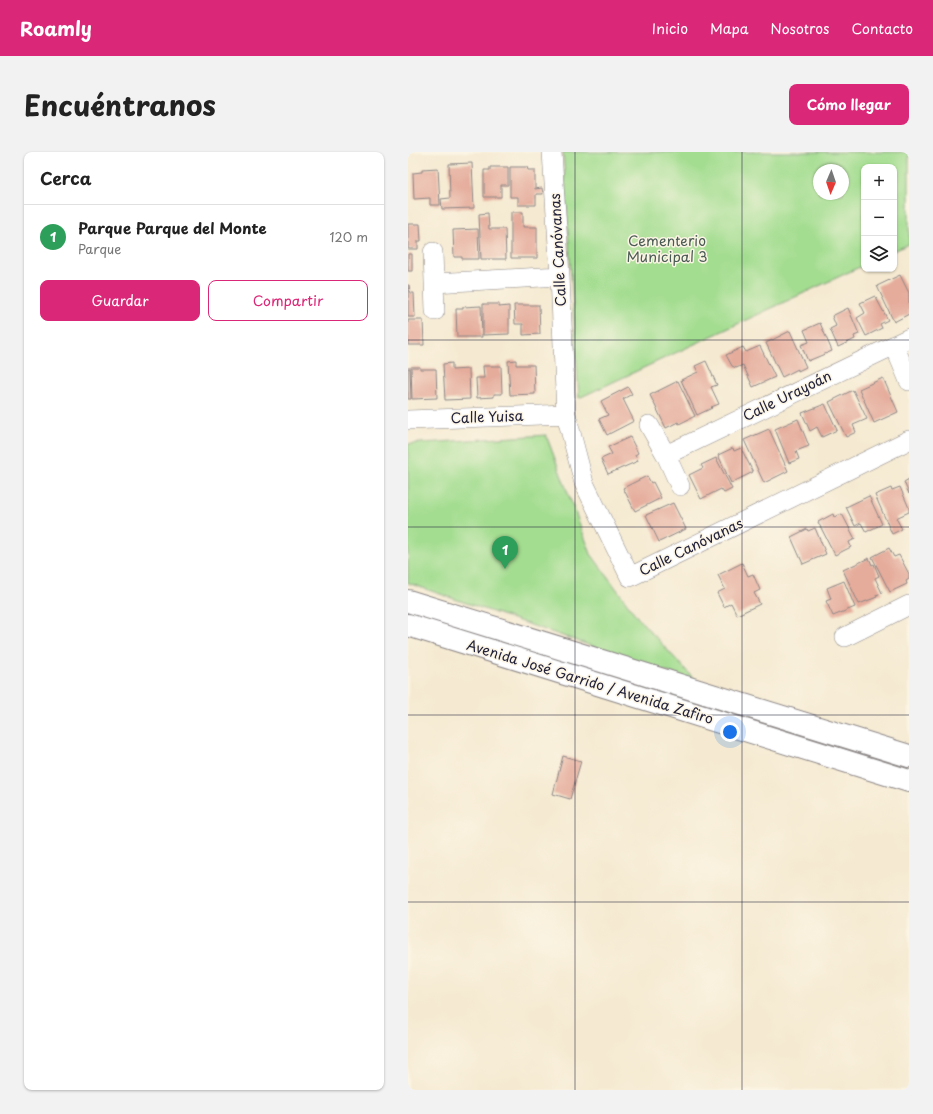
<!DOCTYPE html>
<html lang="es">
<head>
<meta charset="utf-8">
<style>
	:root { --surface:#fff; --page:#f2f2f2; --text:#222; --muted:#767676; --line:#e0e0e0; --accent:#db2777 }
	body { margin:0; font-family:"Playpen Sans",sans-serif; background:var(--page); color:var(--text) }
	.controls { position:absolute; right:12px; top:12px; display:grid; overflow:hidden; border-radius:8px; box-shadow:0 1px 3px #0004 }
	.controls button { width:36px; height:36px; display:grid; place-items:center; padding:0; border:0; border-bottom:1px solid var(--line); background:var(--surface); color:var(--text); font:20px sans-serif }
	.compass { position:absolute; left:405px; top:12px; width:36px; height:36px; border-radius:50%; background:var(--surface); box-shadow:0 1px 3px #0004; rotate:182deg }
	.you { position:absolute; left:322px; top:580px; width:14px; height:14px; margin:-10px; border:3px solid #fff; border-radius:50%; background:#1a73e8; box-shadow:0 0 0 6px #1a73e833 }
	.badge { display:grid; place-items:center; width:26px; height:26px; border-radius:50%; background:var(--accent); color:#fff; font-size:13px; font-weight:700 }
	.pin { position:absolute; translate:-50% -33px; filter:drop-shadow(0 1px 2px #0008) }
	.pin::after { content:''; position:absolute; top:21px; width:14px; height:12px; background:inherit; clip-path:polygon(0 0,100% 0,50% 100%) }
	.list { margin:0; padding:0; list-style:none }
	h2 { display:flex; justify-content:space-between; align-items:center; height:52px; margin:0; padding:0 16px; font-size:17px }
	h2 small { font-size:13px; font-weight:400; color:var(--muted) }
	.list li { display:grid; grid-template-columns:26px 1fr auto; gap:12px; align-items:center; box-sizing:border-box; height:64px; padding:0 16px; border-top:1px solid var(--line) }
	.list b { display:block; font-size:15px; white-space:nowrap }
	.list p { margin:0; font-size:13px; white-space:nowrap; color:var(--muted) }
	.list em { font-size:13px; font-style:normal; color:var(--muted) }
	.actions { display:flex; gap:8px; padding:12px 16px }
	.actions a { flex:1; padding:9px 0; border:1px solid var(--accent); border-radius:8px; text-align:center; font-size:14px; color:var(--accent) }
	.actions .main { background:var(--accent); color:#fff }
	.icon { flex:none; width:22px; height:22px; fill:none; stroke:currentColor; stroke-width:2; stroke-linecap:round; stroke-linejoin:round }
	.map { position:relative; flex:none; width:501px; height:938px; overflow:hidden; border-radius:8px }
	header { display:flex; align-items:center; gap:24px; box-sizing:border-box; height:56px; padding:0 20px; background:var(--accent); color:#fff }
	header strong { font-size:19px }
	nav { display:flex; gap:22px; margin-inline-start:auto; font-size:14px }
	.intro { display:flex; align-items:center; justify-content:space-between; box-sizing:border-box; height:96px; padding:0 24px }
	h1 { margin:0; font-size:28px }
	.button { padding:10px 18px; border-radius:8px; background:var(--accent); color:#fff; font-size:14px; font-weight:700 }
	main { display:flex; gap:24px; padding:0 24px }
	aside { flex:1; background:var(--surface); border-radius:8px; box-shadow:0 1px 3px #0004 }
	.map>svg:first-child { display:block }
	.green { fill:#a3dd90; stroke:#628066; fill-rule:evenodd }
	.building { fill:#e5ac9b }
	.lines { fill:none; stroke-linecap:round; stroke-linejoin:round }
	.minor-casing { stroke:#8c8686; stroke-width:20 }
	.major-casing { stroke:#8c8686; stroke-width:24 }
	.minor { stroke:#fff; stroke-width:19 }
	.major { stroke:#fff; stroke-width:22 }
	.grid { fill:none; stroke:#22223b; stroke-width:1; stroke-opacity:0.55 }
	.labels { text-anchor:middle; stroke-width:3; stroke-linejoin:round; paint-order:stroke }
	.park-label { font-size:14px; fill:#495a54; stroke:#fcf5e5 }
	.street-label { font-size:14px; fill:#22223b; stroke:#fcf5e5 }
</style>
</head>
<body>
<header>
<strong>Roamly</strong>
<nav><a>Inicio</a><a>Mapa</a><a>Nosotros</a><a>Contacto</a></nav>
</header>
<div class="intro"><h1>Encuéntranos</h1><a class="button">Cómo llegar</a></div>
<main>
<aside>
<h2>Cerca<small></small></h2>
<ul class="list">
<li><span class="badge" style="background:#2e9e5b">1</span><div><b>Parque Parque del Monte</b><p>Parque</p></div><em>120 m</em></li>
</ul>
<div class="actions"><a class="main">Guardar</a><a>Compartir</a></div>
</aside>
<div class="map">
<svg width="501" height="938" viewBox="0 0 501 938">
	<rect width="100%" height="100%" fill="#fcf5e5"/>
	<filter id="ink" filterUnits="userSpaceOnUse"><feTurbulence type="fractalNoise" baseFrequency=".025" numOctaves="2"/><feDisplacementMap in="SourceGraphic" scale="8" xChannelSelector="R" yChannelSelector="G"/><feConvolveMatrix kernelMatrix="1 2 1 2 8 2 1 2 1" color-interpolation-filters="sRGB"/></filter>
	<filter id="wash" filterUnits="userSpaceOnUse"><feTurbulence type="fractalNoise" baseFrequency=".012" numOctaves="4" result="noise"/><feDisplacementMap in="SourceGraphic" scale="16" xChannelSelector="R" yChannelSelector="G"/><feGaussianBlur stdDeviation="0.9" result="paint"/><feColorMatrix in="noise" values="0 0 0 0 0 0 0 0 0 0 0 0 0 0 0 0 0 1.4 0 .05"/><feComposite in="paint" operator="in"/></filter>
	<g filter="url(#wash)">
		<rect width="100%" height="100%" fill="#f5ead1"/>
		<!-- green -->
		<path class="green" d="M155 0H501V92L486 99V15H456V113L171 246ZM411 18H435V42H411Z
			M138 283 183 402 230 466 289 530 0 431V292Z"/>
		<g id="blocks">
			<!-- building -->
			<path class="building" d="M64 11 66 56 34 57 33 47 42 46 41 12Z
				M82 15H100V33H93V45H76V18H82Z
				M102 15H119L120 18H127V37L134 36 135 42H128V53H110V45H102Z
				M30 16 32 53H22V46L6 47 5 21 14 20V17Z
				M103 60H115V75H129V106H103Z
				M80 61 81 77H97L98 107H73L71 62Z
				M0 72H12L13 89H10V97H0Z
				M70 77 71 107H54V105H46L45 78Z
				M0 102H4V119H0Z
				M492 123 501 141V162L486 170 469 134Z
				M0 133H1L2 141H6L7 165H0Z
				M467 144 480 168 472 172 474 176 458 184 449 166 457 161 452 151Z
				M75 152H91V155L101 154V182L75 183Z
				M106 153H131L132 182 115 183V172H107Z
				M73 154 74 185H49L48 157H55V155Z
				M440 156 451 182 446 184 447 187 430 195 422 177 428 174 424 164Z
				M0 168H15L16 193H0Z
				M412 171 424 199 400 209 393 193 401 190 396 178Z
				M382 179 398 215 390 219V217L374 225 358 191Z
				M352 194 367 225 345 235 335 213 328 216 324 214 318 203 335 195 338 200Z
				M108 208V213H126L127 242 102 243 100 209Z
				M298 209 309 233 303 235 311 252 303 255 304 256 289 263 273 228 290 220 287 214Z
				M44 211V218L61 217 62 247 37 248 35 212Z
				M75 214H93L94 242H86V245L69 246 68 226H76Z
				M3 215H12V217H28L29 246 4 247Z
				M0 216H2L3 247H0Z
				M475 226 490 260 466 271 451 237Z
				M270 229 287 264 271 272 270 270 258 276 242 243Z
				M220 235 224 242 215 247 226 269 199 283 191 267 200 263 193 249Z
				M445 238 459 267 445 273 448 280 438 285 421 250Z
				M417 252 429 278 414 285 409 275 402 279 394 261Z
				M390 267 401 294 388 299 391 307 381 311 367 277Z
				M361 277 380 319 356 331 336 288Z
				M222 285 230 301 227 303 230 309 200 322 193 307 204 302 200 295Z
				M325 296 326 299 333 296 345 320 323 331 310 303Z
				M308 306 324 337 316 341 313 337 293 347 281 323 295 316 293 313Z
				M239 324 243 331 245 330 253 346 227 359 215 336Z
				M501 327V342L496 330Z
				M492 335 501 356V360L488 366 494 377 484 382 467 343 483 336 484 338Z
				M461 344 474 372 458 380 453 371 447 374 438 355Z
				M265 351 278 377 251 390 238 363Z
				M425 362 426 365 434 362 447 387 441 390 443 395 427 403 410 370Z
				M407 376 418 402 395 412 383 385 399 377 400 379Z
				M481 396 486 405 491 403 501 422V427L498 429 499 432 482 440 464 405Z
				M461 406 464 413 466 412 471 424 467 426 474 441 468 443 469 445 451 452 435 418Z
				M334 411 340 424 345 422 352 438 346 441 352 452 329 463 323 451 316 455 309 441 317 437 310 423Z
				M436 429 447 455 425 464 418 449 423 447 419 436Z
				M155 604 173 609 162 647 145 642Z"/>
		</g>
	</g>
	<g filter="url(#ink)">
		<use href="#blocks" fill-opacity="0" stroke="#8c8686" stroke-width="1"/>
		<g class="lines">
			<!-- minor casing -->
			<g class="minor-casing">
				<path id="minor" d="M144 0 152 124 158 262 176 331 222 425 501 288
					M25 100 27 159
					M26 131 152 124
					M486 193 501 229
					M0 268 158 262
					M241 273 258 303 272 334
					M258 303 501 186
					M437 485 501 453"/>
			</g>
			<!-- major casing -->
			<g class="major-casing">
				<path id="major" d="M0 449 501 604
					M0 473 501 629"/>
			</g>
			<!-- minor -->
			<use href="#minor" class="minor"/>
			<!-- major -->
			<use href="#major" class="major"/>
		</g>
	</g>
	<!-- grid -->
	<path class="grid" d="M167 0V938M334 0V938M0 188H501M0 375H501M0 563H501M0 750H501"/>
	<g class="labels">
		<!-- park labels -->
		<g class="park-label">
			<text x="259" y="94">Cementerio<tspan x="259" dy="16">Municipal 3</tspan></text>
		</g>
		<!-- street labels -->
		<g class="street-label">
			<text transform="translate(150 98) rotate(-93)" y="5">Calle Canóvanas</text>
			<text transform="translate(379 244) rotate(-26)" y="5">Calle Urayoán</text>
			<text transform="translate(79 265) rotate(-2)" y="5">Calle Yuisa</text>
			<text transform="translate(283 395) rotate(-26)" y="5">Calle Canóvanas</text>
			<text transform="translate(182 530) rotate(17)" y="5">Avenida José Garrido / Avenida Zafiro</text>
		</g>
	</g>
</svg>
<div class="controls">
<button>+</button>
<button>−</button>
<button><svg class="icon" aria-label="layers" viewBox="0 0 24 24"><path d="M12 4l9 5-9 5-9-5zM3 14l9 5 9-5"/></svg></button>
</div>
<svg class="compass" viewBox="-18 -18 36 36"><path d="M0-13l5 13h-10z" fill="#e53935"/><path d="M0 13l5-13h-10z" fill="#767676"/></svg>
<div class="you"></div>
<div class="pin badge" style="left:97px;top:417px;background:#2e9e5b">1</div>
</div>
</main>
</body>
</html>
